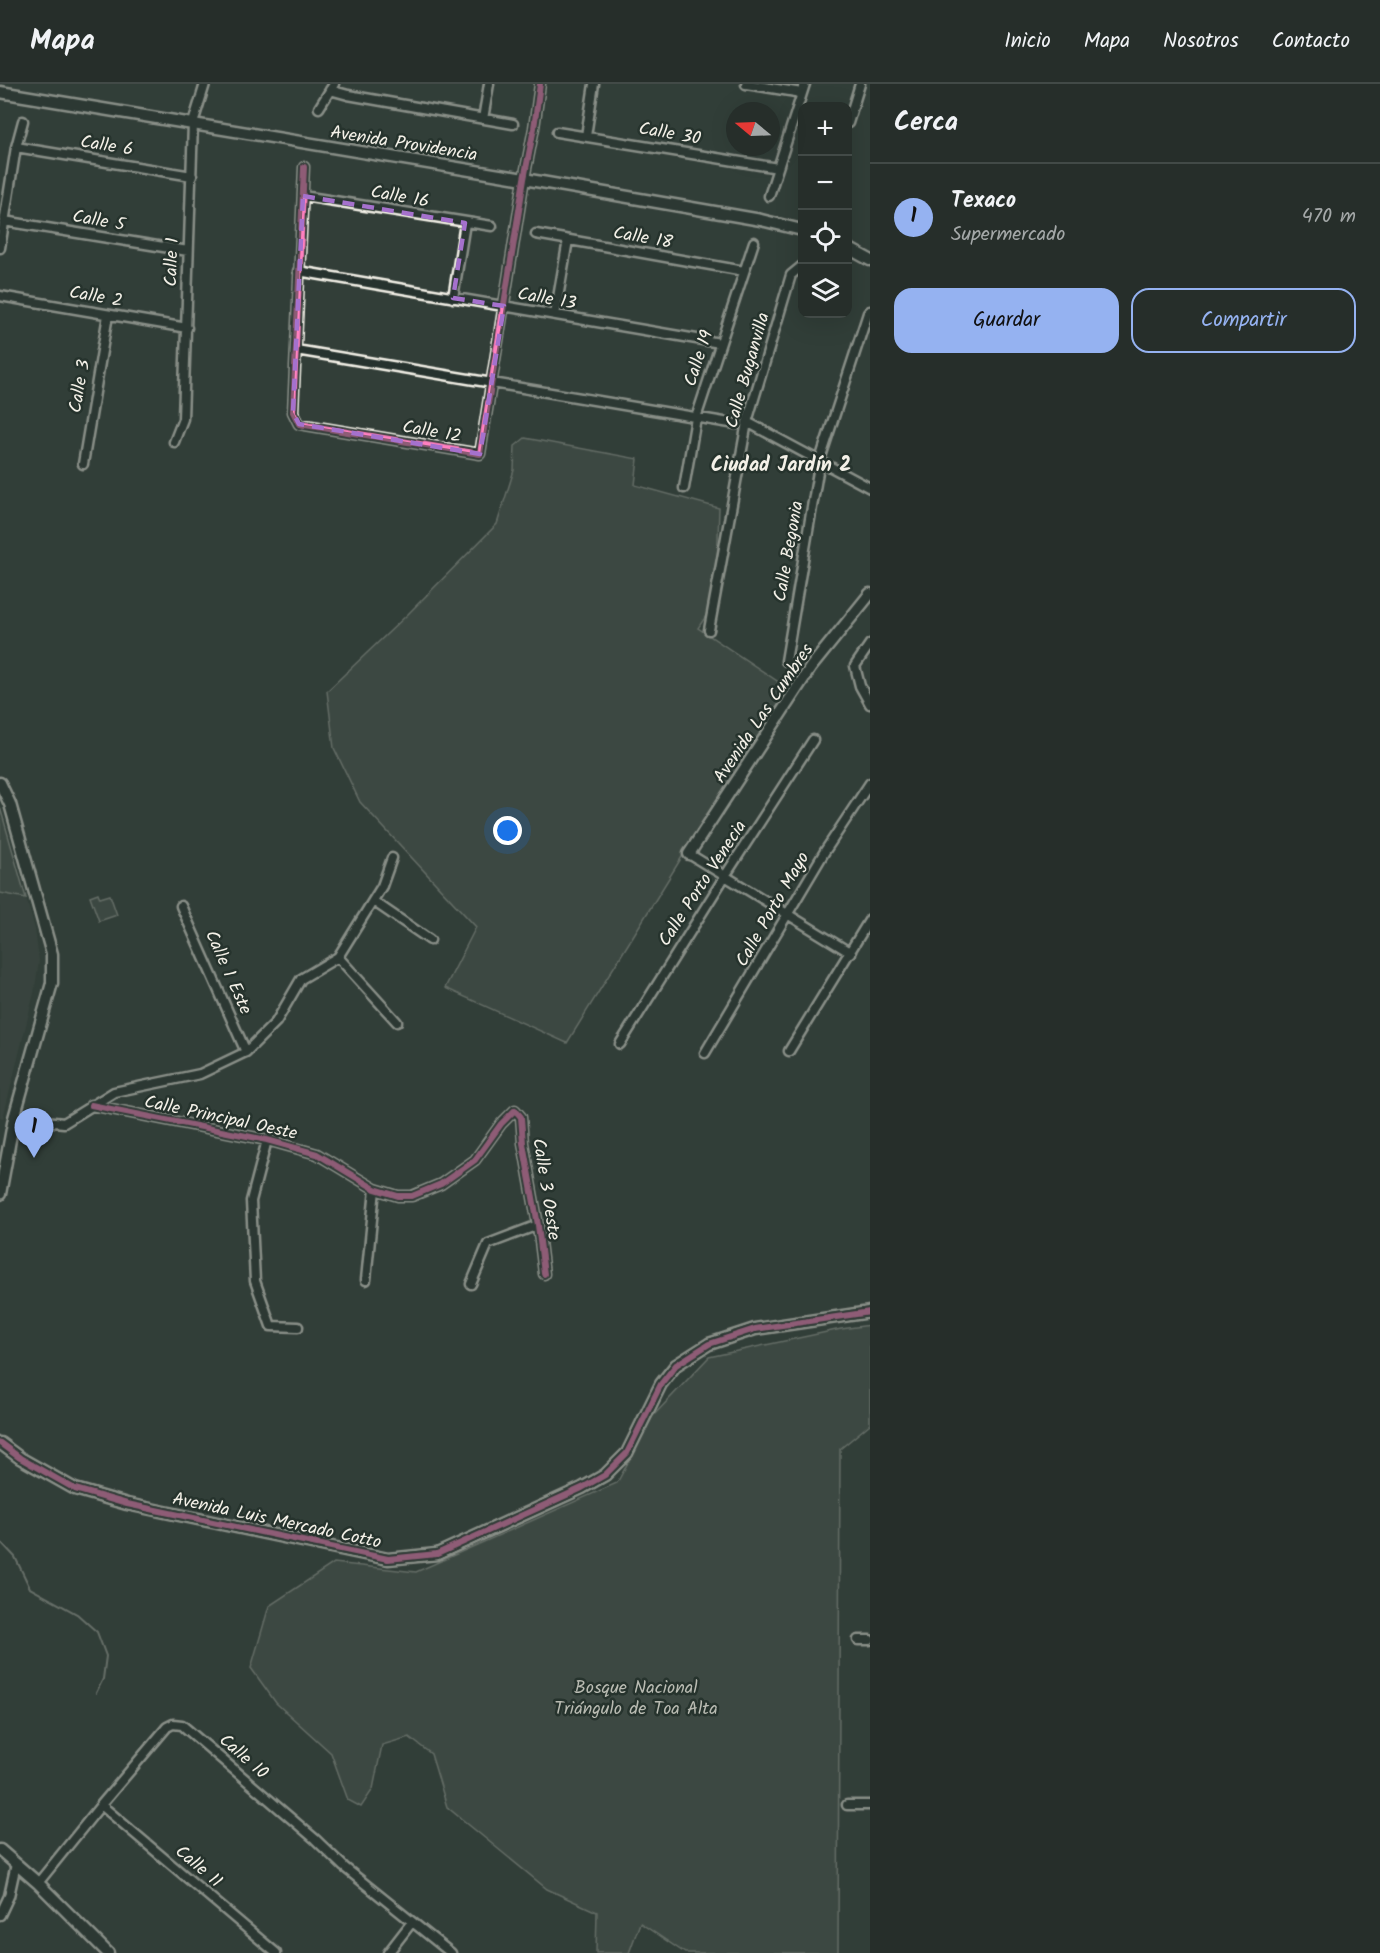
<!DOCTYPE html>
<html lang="es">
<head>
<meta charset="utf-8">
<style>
	:root { --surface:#262e2a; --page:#323a36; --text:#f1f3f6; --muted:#a4a8a8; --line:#424a47; --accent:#95b2f1 }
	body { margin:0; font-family:Kalam,sans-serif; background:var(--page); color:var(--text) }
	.controls { position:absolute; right:18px; top:18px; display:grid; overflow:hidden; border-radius:12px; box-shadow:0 6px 24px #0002 }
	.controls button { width:54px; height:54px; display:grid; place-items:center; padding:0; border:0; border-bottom:2px solid var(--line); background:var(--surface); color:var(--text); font:30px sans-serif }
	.compass { position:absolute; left:726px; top:18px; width:54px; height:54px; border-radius:50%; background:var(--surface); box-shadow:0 6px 24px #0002; rotate:289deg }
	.you { position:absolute; left:508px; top:747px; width:21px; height:21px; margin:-15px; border:4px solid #fff; border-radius:50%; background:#1a73e8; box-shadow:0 0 0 9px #1a73e833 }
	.badge { display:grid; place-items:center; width:39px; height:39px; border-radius:50%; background:var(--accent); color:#111; font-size:20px; font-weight:700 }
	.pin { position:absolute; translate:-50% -50px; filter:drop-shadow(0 2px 3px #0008) }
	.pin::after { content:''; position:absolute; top:32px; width:21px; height:18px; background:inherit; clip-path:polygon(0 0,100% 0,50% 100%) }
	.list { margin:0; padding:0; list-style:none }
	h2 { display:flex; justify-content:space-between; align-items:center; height:78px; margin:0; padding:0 24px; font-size:26px }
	h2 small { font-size:20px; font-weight:400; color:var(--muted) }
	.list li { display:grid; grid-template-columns:39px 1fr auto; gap:18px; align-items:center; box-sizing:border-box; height:108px; padding:0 24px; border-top:2px solid var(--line) }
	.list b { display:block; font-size:22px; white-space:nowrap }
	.list p { margin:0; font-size:20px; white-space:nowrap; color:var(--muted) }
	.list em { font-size:20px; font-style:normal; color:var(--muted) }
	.actions { display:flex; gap:12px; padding:18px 24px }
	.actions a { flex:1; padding:14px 0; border:2px solid var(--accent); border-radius:18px; text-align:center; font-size:21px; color:var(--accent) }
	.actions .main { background:var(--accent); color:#111 }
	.icon { flex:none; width:33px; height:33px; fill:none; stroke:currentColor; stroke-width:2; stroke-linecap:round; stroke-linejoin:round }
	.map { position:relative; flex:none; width:870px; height:1869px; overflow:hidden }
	header { display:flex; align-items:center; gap:36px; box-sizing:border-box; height:84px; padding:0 30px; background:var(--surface); border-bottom:2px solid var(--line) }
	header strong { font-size:28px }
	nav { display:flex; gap:33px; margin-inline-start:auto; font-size:21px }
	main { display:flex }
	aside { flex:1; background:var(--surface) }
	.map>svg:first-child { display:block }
	.built { fill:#404b44 }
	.green { fill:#4c564f; stroke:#a0a49c; stroke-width:1.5 }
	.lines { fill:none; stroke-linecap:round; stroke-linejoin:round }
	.stream { stroke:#a6a9a1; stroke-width:2 }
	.minor-casing { stroke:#f4f1e8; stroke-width:13 }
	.tertiary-casing { stroke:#f4f1e8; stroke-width:15 }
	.minor { stroke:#26332d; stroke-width:8 }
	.tertiary { stroke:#26332d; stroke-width:10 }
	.cycleway-casing { stroke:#26332d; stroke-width:10 }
	.cycleway { stroke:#ff80c0; stroke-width:6 }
	.marked { fill:none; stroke:#a571cd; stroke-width:4.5; stroke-dasharray:12 8; stroke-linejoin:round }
	.labels { text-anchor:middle; stroke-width:5; stroke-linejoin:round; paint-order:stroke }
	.street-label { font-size:18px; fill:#f4f1e8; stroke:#26332d }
	.park-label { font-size:18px; fill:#b9bbb2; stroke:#26332d }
	.neighbourhood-label { font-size:20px; font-weight:bold; fill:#f4f1e8; stroke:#26332d }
</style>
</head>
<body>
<header>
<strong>Mapa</strong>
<nav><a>Inicio</a><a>Mapa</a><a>Nosotros</a><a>Contacto</a></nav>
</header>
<main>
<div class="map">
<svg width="870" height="1869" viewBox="0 0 870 1869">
	<rect width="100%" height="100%" fill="#323e38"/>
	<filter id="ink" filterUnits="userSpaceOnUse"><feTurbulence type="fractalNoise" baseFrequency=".0167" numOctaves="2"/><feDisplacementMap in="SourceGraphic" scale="12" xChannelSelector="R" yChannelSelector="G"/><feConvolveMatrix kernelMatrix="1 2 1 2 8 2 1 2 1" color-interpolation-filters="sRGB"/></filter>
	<g filter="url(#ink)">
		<!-- built -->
		<path class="built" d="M0 809 26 814 35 845 39 877 34 909 3 1034 0 1033Z"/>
		<!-- green -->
		<path class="green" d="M525 354 638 375 635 401 719 424 716 517 698 544 789 605 685 768 567 959 445 904 476 843 360 718 334 664 327 607 408 530 497 440 514 386 515 362Z
			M0 723 26 814 0 809Z
			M98 809 100 814 110 811 117 831 99 837 90 812Z
			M870 1241V1340L840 1365 838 1869H685L640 1839 629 1869H596L597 1828 547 1805 447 1723 431 1670 409 1653 382 1661 373 1705 361 1723 348 1716 331 1669 276 1619 251 1584 269 1522 334 1479 416 1488 617 1399 653 1332 709 1273 841 1245Z"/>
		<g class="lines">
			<!-- stream -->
			<path class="stream" d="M0 1457 15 1473 30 1504 77 1530 97 1548 106 1572 103 1595 96 1609"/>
			<!-- minor casing -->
			<g class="minor-casing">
				<path id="minor" d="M746 0 802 9
					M330 6 348 11 513 40
					M319 24 334 0
					M483 35 489 0
					M848 39 860 0
					M557 48 778 84
					M586 52 594 0
					M16 63 192 92
					M304 83 293 328 299 340 480 370 524 95 534 44 540 0
					M303 112 492 142
					M769 112 805 0
					M4 137 188 167
					M536 150 744 187
					M0 164 16 63 23 37
					M298 187 720 259
					M0 212 187 244
					M453 214 465 139
					M555 231 568 156
					M296 266 736 340
					M747 338 870 404
					M174 358 183 335 193 39 205 0
					M83 380 108 231
					M684 404 696 334 754 158
					M709 546 747 338 791 191 802 182
					M870 560 855 582 860 602 870 620
					M786 577 820 376 868 229 870 227
					M689 770 851 869
					M373 817 430 856
					M181 822 246 968
					M338 873 397 938
					M620 960 725 792 813 656
					M789 967 870 835
					M705 969 825 767 870 699
					M91 1021 267 1056 317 1070 375 1105 398 1112H412L441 1100 475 1076 501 1040 515 1026 521 1033 523 1059 538 1141 544 1190
					M14 1034 64 1039 114 1008 200 990 246 968 276 938 301 895 338 873 382 802 392 774
					M267 1056 251 1117 255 1197 271 1242 298 1243
					M366 1196 375 1105
					M471 1200 488 1160 538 1141
					M858 1556H870
					M101 1721 276 1869
					M847 1721H870
					M38 1799 101 1721 167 1643 173 1640 182 1641 315 1755 344 1783 451 1869
					M0 1831 9 1812 16 1780
					M388 1869 412 1838"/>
			</g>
			<!-- tertiary casing -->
			<g class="tertiary-casing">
				<path id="tertiary" d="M0 8 524 95 761 136 802 146
					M848 164 870 176
					M0 699 10 720 52 870V899L14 1034 0 1110
					M689 770 811 583 870 510
					M0 1359 20 1374 75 1405 127 1420 388 1475 437 1470 582 1404 605 1391 627 1369 661 1300 676 1281 709 1260 755 1245 870 1228
					M0 1766 38 1799 108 1869"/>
			</g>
			<!-- minor -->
			<use href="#minor" class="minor"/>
			<!-- tertiary -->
			<use href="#tertiary" class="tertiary"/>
			<!-- cycleway casing -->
			<g class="cycleway-casing">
				<path id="cycleway" d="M304 83 293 328 299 340 480 370 524 95 534 44 540 0
					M91 1021 267 1056 317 1070 375 1105 398 1112H412L441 1100 475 1076 501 1040 515 1026 521 1033 523 1059 538 1141 544 1190
					M0 1359 20 1374 75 1405 127 1420 388 1475 437 1470 582 1404 605 1391 627 1369 661 1300 676 1281 709 1260 755 1245 870 1228"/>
			</g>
			<!-- cycleway -->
			<use href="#cycleway" class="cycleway"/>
		</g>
	</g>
	<!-- marked area -->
	<path d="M0 0H870V1869H0ZM303 112 465 139 453 214 504 222 480 370 299 340 293 328Z" fill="#323e38" fill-opacity=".55" fill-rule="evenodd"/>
	<path class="marked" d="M303 112 465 139 453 214 504 222 480 370 299 340 293 328Z"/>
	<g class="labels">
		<!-- street labels -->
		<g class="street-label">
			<text transform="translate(670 49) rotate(10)" y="6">Calle 30</text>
			<text transform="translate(404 59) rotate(9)" y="6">Avenida Providencia</text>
			<text transform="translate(107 61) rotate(9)" y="6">Calle 6</text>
			<text transform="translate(400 112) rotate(10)" y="6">Calle 16</text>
			<text transform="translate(99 136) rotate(10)" y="6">Calle 5</text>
			<text transform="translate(643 153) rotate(10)" y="6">Calle 18</text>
			<text transform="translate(171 178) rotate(-88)" y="6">Calle 1</text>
			<text transform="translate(96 212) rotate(10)" y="6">Calle 2</text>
			<text transform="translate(547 214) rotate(10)" y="6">Calle 13</text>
			<text transform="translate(698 274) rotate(-72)" y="6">Calle 19</text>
			<text transform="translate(747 286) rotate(-74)" y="6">Calle Buganvilla</text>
			<text transform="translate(79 302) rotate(-80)" y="6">Calle 3</text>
			<text transform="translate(432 347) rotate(10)" y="6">Calle 12</text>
			<text transform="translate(788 467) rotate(-80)" y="6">Calle Begonia</text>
			<text transform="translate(763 629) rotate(-56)" y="6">Avenida Las Cumbres</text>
			<text transform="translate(702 799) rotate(-57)" y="6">Calle Porto Venecia</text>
			<text transform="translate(772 825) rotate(-60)" y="6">Calle Porto Mayo</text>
			<text transform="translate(229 888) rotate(66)" y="6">Calle 1 Este</text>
			<text transform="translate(221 1033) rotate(12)" y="6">Calle Principal Oeste</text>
			<text transform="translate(547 1105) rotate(81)" y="6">Calle 3 Oeste</text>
			<text transform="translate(277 1436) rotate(12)" y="6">Avenida Luis Mercado Cotto</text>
			<text transform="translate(244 1672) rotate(41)" y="6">Calle 10</text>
			<text transform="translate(199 1782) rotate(40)" y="6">Calle 11</text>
		</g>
		<!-- park labels -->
		<g class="park-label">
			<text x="636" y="1609">Bosque Nacional<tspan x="636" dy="21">Triángulo de Toa Alta</tspan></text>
		</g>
		<!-- neighbourhood labels -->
		<g class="neighbourhood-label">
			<text x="781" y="387">Ciudad Jardín 2</text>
		</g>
	</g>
</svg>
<div class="controls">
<button>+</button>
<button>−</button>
<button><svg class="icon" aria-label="locate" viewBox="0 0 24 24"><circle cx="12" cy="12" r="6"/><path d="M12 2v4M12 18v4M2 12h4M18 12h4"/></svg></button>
<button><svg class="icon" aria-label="layers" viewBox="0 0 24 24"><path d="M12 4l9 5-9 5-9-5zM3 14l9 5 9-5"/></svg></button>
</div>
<svg class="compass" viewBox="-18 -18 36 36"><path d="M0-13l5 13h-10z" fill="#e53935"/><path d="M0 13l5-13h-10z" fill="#a4a8a8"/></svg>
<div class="you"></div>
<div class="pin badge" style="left:34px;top:1074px">1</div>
</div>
<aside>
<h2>Cerca<small></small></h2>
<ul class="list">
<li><span class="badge">1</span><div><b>Texaco</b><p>Supermercado</p></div><em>470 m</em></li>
</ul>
<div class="actions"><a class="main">Guardar</a><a>Compartir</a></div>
</aside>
</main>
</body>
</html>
